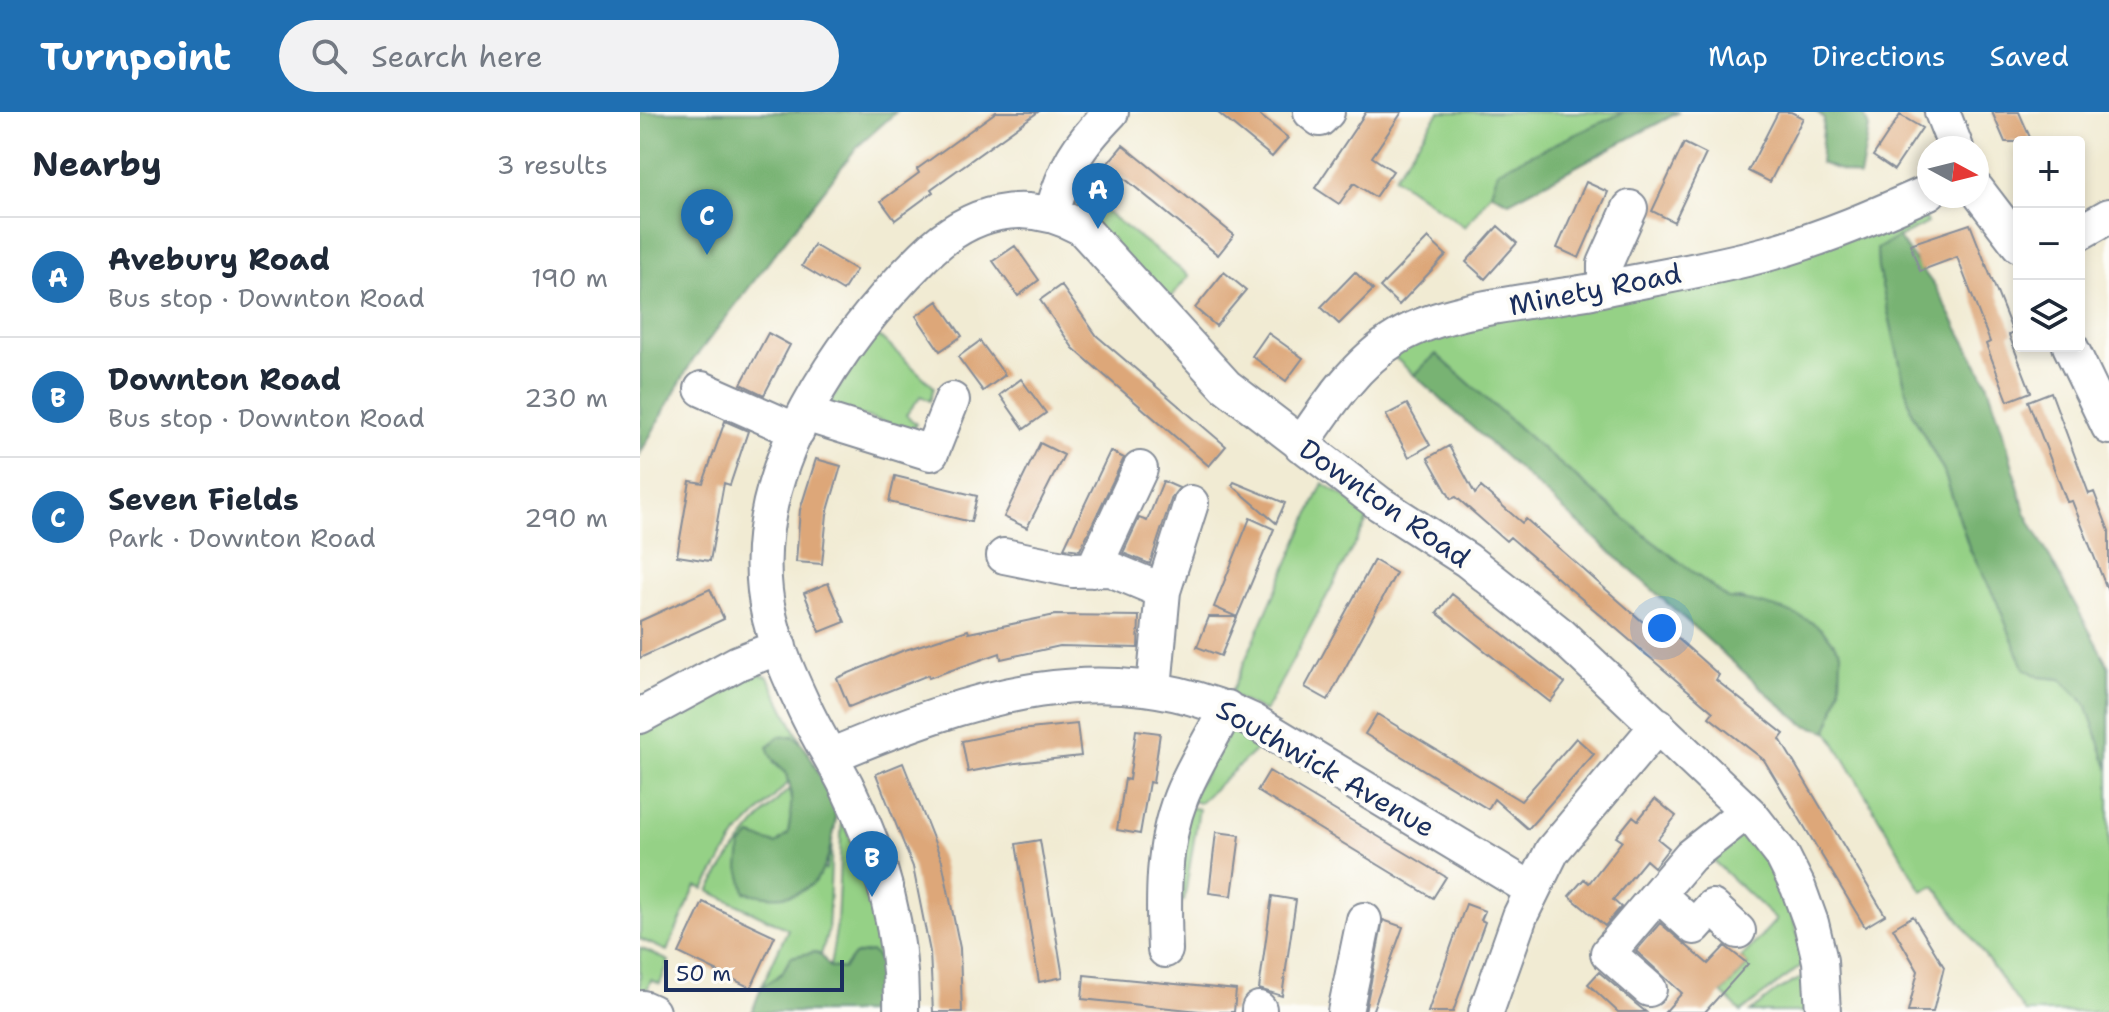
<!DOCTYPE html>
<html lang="en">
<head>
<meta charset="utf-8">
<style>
	:root { --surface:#fff; --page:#f2f2f3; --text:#1f2937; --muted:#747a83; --line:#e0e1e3; --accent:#1f6fb2 }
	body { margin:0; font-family:"Shantell Sans",sans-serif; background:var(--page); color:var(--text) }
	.controls { position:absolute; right:24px; top:24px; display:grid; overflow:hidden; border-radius:8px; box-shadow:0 4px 12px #0003 }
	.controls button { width:72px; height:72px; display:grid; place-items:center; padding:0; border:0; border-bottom:2px solid var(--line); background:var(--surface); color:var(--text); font:40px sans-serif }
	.compass { position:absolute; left:1277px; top:24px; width:72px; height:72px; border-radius:50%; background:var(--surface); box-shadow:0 4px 12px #0003; rotate:97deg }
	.scale { position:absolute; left:24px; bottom:20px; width:180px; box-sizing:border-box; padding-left:8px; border:4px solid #1b2f5e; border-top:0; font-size:22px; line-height:28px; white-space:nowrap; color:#1b2f5e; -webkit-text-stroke:6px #fdfcf7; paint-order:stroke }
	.you { position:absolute; left:1022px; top:516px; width:28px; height:28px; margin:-20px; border:6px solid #fff; border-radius:50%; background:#1a73e8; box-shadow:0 0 0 12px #1a73e833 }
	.badge { display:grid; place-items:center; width:52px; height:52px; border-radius:50%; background:var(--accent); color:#fff; font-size:26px; font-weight:700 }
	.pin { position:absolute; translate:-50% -66px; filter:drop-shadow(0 2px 4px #0008) }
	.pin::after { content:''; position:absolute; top:42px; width:28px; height:24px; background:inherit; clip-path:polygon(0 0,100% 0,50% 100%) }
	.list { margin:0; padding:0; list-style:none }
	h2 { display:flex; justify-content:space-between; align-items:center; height:104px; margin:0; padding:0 32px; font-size:34px }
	h2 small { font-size:26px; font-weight:400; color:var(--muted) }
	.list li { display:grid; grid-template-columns:52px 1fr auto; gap:24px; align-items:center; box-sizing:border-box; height:120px; padding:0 32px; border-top:2px solid var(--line) }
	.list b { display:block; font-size:30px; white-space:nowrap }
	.list p { margin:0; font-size:26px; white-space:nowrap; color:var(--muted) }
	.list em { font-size:26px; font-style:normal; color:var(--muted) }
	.icon { flex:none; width:44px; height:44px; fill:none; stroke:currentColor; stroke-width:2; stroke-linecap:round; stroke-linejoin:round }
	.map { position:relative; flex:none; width:1469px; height:900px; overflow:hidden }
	header { display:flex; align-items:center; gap:48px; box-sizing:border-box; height:112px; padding:0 40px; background:var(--accent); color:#fff }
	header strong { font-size:38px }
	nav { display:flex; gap:44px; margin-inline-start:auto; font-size:28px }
	.search { width:560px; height:72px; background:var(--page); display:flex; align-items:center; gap:20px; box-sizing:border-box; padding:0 28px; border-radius:44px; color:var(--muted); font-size:30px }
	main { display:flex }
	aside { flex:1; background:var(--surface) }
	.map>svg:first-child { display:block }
	.green { fill:#95d186; stroke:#588072; stroke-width:2 }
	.forest { fill:#78b373; stroke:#4a7168; stroke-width:2 }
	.building { fill:#dda779 }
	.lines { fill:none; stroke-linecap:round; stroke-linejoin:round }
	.minor-casing { stroke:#868d98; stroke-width:38 }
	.minor { stroke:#fff; stroke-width:34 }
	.labels { text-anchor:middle; stroke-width:8; stroke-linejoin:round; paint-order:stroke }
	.street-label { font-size:28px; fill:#1b2f5e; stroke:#fdfcf7 }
</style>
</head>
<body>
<header>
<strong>Turnpoint</strong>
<div class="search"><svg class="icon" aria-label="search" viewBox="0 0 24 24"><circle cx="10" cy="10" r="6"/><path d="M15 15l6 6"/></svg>Search here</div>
<nav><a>Map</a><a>Directions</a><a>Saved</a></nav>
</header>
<main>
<aside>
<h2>Nearby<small>3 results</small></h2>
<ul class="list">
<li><span class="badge">A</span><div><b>Avebury Road</b><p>Bus stop · Downton Road</p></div><em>190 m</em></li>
<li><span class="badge">B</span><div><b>Downton Road</b><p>Bus stop · Downton Road</p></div><em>230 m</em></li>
<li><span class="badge">C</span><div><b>Seven Fields</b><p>Park · Downton Road</p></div><em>290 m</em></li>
</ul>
</aside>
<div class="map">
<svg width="1469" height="900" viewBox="0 0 1469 900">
	<rect width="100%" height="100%" fill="#fdfcf7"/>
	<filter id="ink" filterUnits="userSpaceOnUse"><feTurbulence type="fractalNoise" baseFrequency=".0125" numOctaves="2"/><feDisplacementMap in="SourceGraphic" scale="16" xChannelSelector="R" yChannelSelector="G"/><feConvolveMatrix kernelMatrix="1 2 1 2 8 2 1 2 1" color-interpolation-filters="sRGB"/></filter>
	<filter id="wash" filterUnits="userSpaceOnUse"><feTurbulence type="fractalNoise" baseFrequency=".006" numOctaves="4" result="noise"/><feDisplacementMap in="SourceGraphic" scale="32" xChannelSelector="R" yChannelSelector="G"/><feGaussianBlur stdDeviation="1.8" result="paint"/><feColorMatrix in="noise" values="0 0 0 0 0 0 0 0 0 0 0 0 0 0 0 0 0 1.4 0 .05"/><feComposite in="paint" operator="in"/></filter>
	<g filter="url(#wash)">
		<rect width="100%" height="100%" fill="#f1ebd3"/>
		<!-- green -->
		<path class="green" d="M799 0H1039L869 90 851 81 825 115 754 65Z
			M430 72 549 164 523 194 431 100Z
			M1282 99 1287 111 1237 137 1238 156 1271 299 1304 360 1330 438 1399 565 1421 567 1446 592 1469 658V900H1385L1295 774 1282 779 1188 619 1200 577 1103 487H1088L1007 425 905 339 796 242 774 263 750 241 778 225Z
			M236 221 294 275 290 289 281 284 266 303 276 312 273 318 188 294 213 252Z
			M683 371 731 401 625 600 590 583Z
			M117 561 128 565 161 630 153 624 133 650 146 662 148 671 96 724 64 777 56 774 27 839 0 827V622L21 607Z
			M592 617 621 632 619 635 559 691 549 688Z
			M149 677 153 700 148 722 136 732 186 758 192 728 188 819 181 843 175 840 151 845 142 861 121 876 148 817 69 779C91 740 116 708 149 677Z
			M548 695 559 697 544 789 533 787Z
			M202 703 233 796 241 847 231 840 214 843 203 857 190 855 197 812Z
			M1104 714 1146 782 1166 850 1101 900 1082 881 1108 853 1101 846 1136 808 1065 741Z
			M0 836 29 849 20 872 11 868 0 894Z
			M1165 864 1166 900H1110L1138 878Z"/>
		<!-- forest -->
		<path class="forest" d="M0 0H256L217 35 51 251 0 342Z
			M984 0H1039L869 90 851 81 858 58Z
			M1177 0H1223L1229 16 1220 65 1180 51 1184 6Z
			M1258 125 1296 176 1347 270 1366 329 1385 400 1469 555V658L1446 592 1421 567 1399 565 1384 556 1357 490 1330 438 1304 360 1271 299 1238 156 1237 137Z
			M796 242 905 339 1007 425 1088 487C1113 488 1160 500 1180 516 1188 522 1195 533 1201 540L1200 577 1188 619 1165 613 1137 590 774 263Z
			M153 624C168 635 172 648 180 665 184 675 193 688 195 699 197 711 193 725 190 736 181 783 147 791 105 780L99 756 101 734 111 724 136 732 148 722C151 706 154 677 146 662 140 651 129 649 128 635L138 625Z
			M175 840 181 843 190 855 203 857 214 843 232 840C250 854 244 879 243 900H112L121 876 142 861 151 845Z"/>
		<g id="blocks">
			<!-- building -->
			<path class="building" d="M356 0H398L291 77 293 80 255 108 241 89 279 61 277 57Z
				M577 0H616L648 26 632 45Z
				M726 0H762L732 45 753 59 735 85 714 71 699 92 675 76Z
				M1138 0H1151L1163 6 1130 70 1108 59Z
				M1352 0H1379L1392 30H1365Z
				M1260 3 1282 16 1254 58 1233 44Z
				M1044 31 1066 42 1034 110 1012 99Z
				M483 33 594 123 578 143 467 52Z
				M946 70 968 80 939 146 917 136Z
				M1330 112 1373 221 1369 223 1391 280 1368 289 1346 232 1350 230 1317 145 1280 159 1270 132Z
				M858 114 877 131 845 167 826 150Z
				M788 126 806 143 759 193 740 175Z
				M174 133 216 158 203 179 162 154Z
				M375 134 399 168 378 184 353 149Z
				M584 160 606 178 576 214 555 196Z
				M715 160 733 178 699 212 681 195Z
				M421 173 457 224 586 334 569 354 433 236 400 188Z
				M298 189 322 224 300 239 276 204Z
				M128 221 150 233 124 283 101 272Z
				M628 221 663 246 646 269 612 244Z
				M340 229 365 263 343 279 318 245Z
				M381 267 406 301 384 317 360 283Z
				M1411 280 1449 382 1454 380 1469 419V482L1432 389 1427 390 1388 289Z
				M767 292 790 333 769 345 746 303Z
				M85 309 108 319 90 373 84 371 70 449 37 444 50 369 63 371Z
				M400 331 424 343 387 416 364 405Z
				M809 334 835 382 841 375 882 411 886 407 1020 525 1027 517 1079 563 1076 568 1144 622 1140 627 1245 803 1225 815 1124 648 1069 605 1073 600 870 425 866 429 816 385 811 387 788 346Z
				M470 339 484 346 440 438 424 436Z
				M176 347 201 354 187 402 182 452 156 450 160 398Z
				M255 364 337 384 331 410 249 390Z
				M523 369 539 376 532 385 510 452 483 441 499 406 507 409Z
				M594 370 645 391 636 411 592 373Z
				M610 406 634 417 597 505 574 495Z
				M734 448 756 461 688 588 665 575Z
				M188 471 205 510 180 520 164 481Z
				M70 477 84 507 0 546V509Z
				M812 482 925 571 910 590 797 501Z
				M415 503 499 504 498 536 420 534 361 547 360 541 289 566 288 563 209 595 197 566 262 539 328 518 329 521Z
				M569 505H597L581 544 557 535Z
				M737 602 881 689 936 626 954 642 888 717 854 687 848 697 725 622Z
				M437 612 441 644 376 651 328 660 322 629 370 619Z
				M496 618 520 621 513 671 509 670 500 722 477 718 485 667 489 668Z
				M263 651 302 749 320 836 322 900H293L290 840 273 755 236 662Z
				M629 659 806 765 793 786 617 679Z
				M1015 687 1036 704 1018 727 1029 736 1014 755 1006 748 973 788 981 795 965 814 929 784 944 767 949 771 982 729 976 725 993 704 998 708Z
				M576 720 600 723 592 784 569 781Z
				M400 728 423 865 399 870 376 732Z
				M632 784 656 788 642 884 619 877Z
				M63 790 135 824 111 876 39 841Z
				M826 792 845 799 841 808 845 810 837 832 813 900H788Z
				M1273 804 1304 855 1293 900H1268L1278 859 1253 816Z
				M743 808 763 815 732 900H725Z
				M1020 811 1068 852 1085 834 1108 852 1065 900H1025L1042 881 996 839Z
				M959 860 996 892 1006 900H978L948 872Z
				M444 863 596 878 594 900H569L442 887Z"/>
		</g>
	</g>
	<g filter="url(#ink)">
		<use href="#blocks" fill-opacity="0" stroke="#868d98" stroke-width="2"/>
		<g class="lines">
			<!-- minor casing -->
			<g class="minor-casing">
				<path id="minor" d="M671 0 680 7 687 0
					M1302 0 1316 36
					M1337 78 1379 133
					M412 101C425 55 437 35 471 0
					M1439 121 1469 104
					M965 176V152L990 96
					M1430 234 1469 315
					M62 277 157 319
					M165 302 291 341 312 288
					M661 333C687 294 716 250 758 225 809 195 893 190 952 179 1011 166 1072 157 1130 141 1185 126 1237 103 1289 80
					M364 444 433 458 470 457 523 479
					M453 458 500 357
					M514 576 523 479 551 391
					M0 604 98 551 139 535
					M190 644C331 585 467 538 613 609L891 777
					M1018 782 1054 815 1072 795 1098 819
					M525 838C523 787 522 733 541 685 553 654 572 626 587 596
					M1009 877 968 841 1050 744 1107 699
					M3 896 12 900
					M261 900C263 820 241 744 206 673 192 646 175 620 163 593 146 557 129 518 125 479 111 354 200 227 284 144 329 99 384 84 442 116L586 274 740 392 827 448 921 523 1110 702 1142 743 1158 775 1171 811 1180 849 1183 900
					M619 900V897
					M705 900 724 808
					M846 900 880 804 912 739 1018 613"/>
			</g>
			<!-- minor -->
			<use href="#minor" class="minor"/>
		</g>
	</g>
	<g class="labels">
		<!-- street labels -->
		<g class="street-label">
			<text transform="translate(955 177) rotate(-11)" y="10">Minety Road</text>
			<text transform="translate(745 391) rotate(35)" y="10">Downton Road</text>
			<text transform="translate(686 656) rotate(30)" y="10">Southwick Avenue</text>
		</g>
	</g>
</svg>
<div class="controls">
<button>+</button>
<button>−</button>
<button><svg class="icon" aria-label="layers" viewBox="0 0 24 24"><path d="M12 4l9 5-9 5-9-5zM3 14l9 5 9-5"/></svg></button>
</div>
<svg class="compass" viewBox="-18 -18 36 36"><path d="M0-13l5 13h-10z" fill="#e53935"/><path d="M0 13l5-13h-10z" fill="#747a83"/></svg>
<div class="scale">50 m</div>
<div class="you"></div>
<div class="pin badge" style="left:458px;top:117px">A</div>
<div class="pin badge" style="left:232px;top:785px">B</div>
<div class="pin badge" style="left:67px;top:143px">C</div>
</div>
</main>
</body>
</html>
